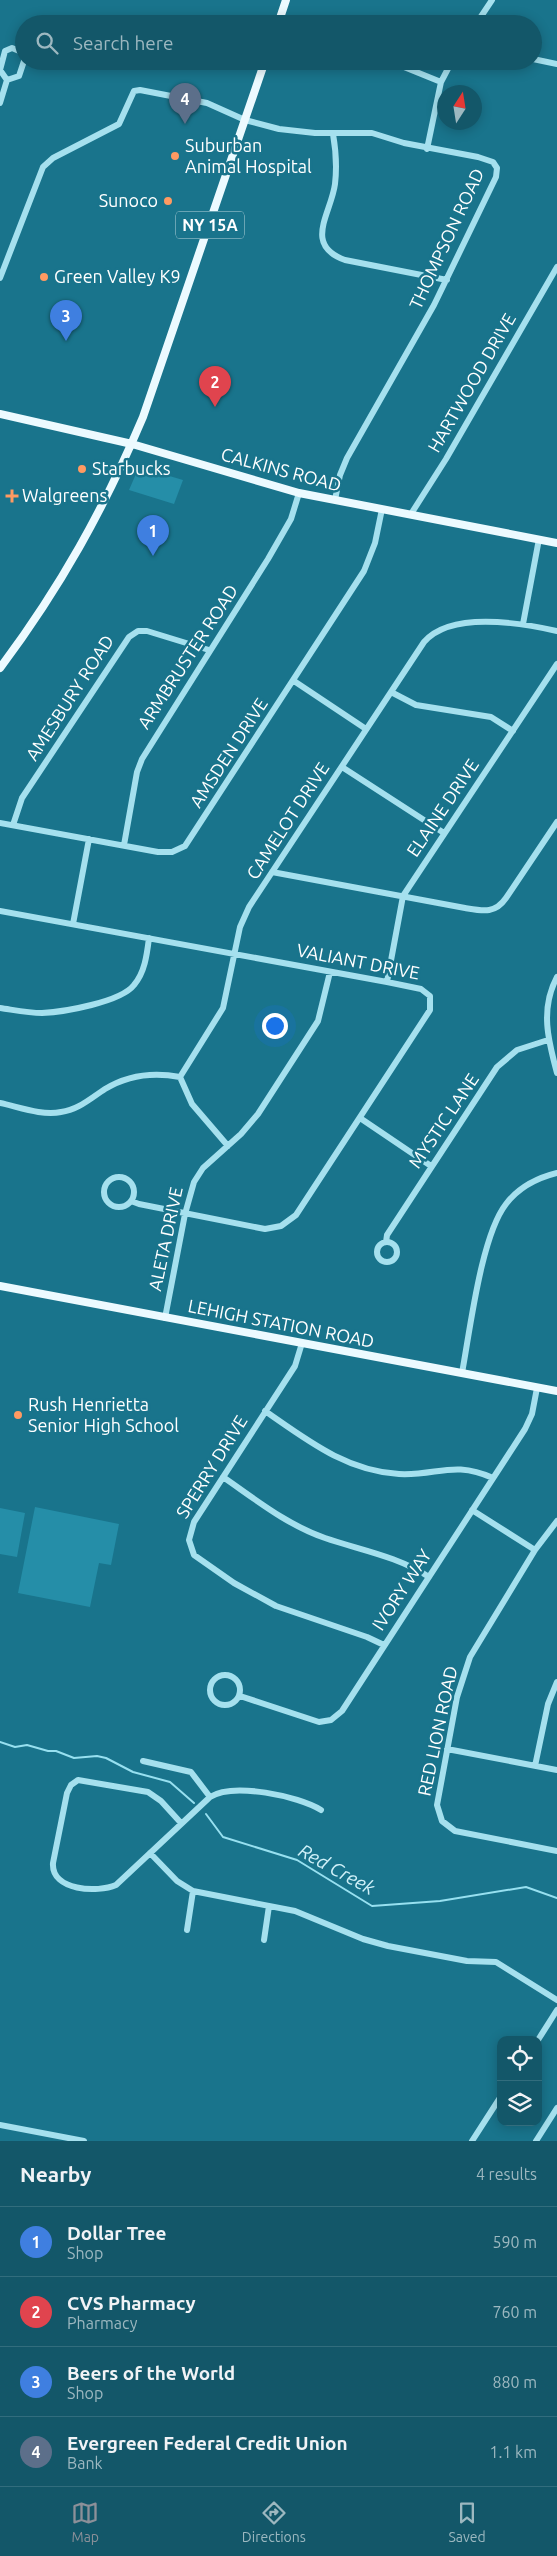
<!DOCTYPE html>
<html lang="en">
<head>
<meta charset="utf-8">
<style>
	:root { --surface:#135769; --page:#206071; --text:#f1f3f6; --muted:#9db8c0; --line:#326d7d; --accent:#8c9099 }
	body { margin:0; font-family:Ubuntu,sans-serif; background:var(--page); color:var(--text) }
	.controls { position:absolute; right:15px; bottom:15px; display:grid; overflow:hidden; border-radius:10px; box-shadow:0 2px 12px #0003 }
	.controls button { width:45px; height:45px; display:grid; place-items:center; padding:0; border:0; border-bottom:1px solid var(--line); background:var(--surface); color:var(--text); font:25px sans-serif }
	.compass { position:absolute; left:437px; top:85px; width:45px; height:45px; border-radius:50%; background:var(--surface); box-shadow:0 2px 12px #0003; rotate:12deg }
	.you { position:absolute; left:274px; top:1025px; width:18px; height:18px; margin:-12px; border:4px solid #fff; border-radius:50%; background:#1a73e8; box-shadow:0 0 0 8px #1a73e833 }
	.badge { display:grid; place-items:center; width:32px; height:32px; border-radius:50%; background:var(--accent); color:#fff; font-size:16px; font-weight:700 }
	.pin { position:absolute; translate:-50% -41px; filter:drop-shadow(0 1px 2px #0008) }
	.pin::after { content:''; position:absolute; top:26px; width:18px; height:15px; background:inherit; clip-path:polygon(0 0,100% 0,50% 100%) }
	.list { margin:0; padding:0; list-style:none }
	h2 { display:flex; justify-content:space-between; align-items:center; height:65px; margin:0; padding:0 20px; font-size:21px }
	h2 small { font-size:16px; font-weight:400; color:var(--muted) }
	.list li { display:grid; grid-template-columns:32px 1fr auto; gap:15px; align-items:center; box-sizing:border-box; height:70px; padding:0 20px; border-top:1px solid var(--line) }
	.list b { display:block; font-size:19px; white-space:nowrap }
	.list p { margin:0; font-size:16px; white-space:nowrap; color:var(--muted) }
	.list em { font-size:16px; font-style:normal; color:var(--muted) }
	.icon { flex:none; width:28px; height:28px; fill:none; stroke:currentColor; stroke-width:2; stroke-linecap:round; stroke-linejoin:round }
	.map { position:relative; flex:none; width:557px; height:2141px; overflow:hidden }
	.search { position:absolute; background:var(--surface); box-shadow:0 2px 12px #0003; left:15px; right:15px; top:15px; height:55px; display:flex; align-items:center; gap:12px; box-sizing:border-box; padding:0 18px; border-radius:28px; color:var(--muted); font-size:19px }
	.sheet { height:345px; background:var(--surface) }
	nav { display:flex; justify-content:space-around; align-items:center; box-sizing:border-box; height:70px; border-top:1px solid var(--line); background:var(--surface); font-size:14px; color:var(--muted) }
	nav a { display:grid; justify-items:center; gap:2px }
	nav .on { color:var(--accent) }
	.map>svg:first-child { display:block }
	.green { fill:#258ea8 }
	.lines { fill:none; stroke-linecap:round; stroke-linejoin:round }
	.stream { stroke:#97e0f0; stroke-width:2 }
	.minor { stroke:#a5e0ee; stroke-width:6 }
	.major { stroke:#ecfaff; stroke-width:8 }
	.poi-dot { fill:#ff9a62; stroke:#19748c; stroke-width:2 }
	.labels { text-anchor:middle; stroke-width:5; stroke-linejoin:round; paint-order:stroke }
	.shield { fill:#19748c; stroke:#bad5dc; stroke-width:1 }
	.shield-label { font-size:16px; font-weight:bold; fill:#fff }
	.poi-label { font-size:18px; fill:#fff; stroke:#19748c; text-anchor:start }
	.street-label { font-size:18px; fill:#fff; stroke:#19748c }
	.water-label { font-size:19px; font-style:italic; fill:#d0f1f9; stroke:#19748c }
</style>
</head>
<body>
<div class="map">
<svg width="557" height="2141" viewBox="0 0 557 2141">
	<rect width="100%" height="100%" fill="#19748c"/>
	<!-- green -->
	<path class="green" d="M139 467 183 480 174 504 129 490Z
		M35 1507 119 1524 111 1565 99 1563 90 1607 18 1593Z
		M0 1508 25 1513 17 1557 0 1554Z"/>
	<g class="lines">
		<!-- stream -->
		<path class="stream" d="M0 1742 15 1747 27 1745 48 1751H56L74 1758 97 1756 106 1758 133 1772 170 1782 194 1803
			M206 1814 223 1837 297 1860 372 1906 440 1901 526 1887 557 1898"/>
		<!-- minor -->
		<path class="minor" d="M476 24 492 0
			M533 59 557 64
			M404 67 441 82
			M7 80 0 70 5 51 12 48 24 53
			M7 80 19 76 24 61
			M0 103 7 80
			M333 134C336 151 337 167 335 184 331 214 303 245 345 260L447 280
			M427 149 441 82 452 61
			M0 278 43 167 53 158 119 124 134 91 140 90 207 103 245 120 279 129 315 133H372L404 143 478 157 493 162 497 168 496 177 434 305 347 458 340 475 335 500
			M411 514 446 459 557 267
			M523 624 539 539
			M294 681 366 729
			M391 692 416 705 491 717 513 731
			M342 767 444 833
			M0 823 158 852H172L185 846 364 571 375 543 382 509
			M13 825 22 798 129 637 138 631H147L209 650
			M124 845 137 772 142 759 268 559 291 519 299 493
			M272 872 465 908C483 911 495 914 506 898L557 822
			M0 911 387 982 421 989 430 996V1010L296 1215 281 1226 265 1229 139 1204 131 1201
			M73 924 89 839
			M557 977C540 1009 548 1040 557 1073
			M387 982 403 896 557 664
			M0 1008C14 1010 28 1013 42 1013 64 1012 121 1002 134 985 145 972 147 954 149 938
			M180 1077 223 1008 240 927 249 907 424 642C451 611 521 623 557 631
			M180 1077 192 1104 228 1146
			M0 1103C19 1107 42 1116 61 1112 78 1110 91 1098 105 1089 128 1075 154 1072 180 1077
			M360 1118 431 1166
			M104 1192a15 15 0 1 1 30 0a15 15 0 1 1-30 0Z
			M377 1252a10 10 0 1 1 20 0a10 10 0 1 1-20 0Z
			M386 1242 387 1235 497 1067 517 1050 548 1040
			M165 1318 185 1214 194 1182 203 1168 241 1134 258 1114 318 1021 330 972
			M302 1343 295 1366 194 1522 189 1540 194 1555 234 1583 276 1606 367 1637 384 1645
			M462 1373C470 1331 481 1236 506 1204 519 1187 537 1178 557 1173
			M265 1411C307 1440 346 1471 399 1474 438 1476 453 1460 493 1478
			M223 1477C255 1499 287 1525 325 1538 360 1550 397 1556 429 1577
			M472 1510 535 1550
			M557 1521 535 1550 470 1657 457 1697 437 1805 442 1821 455 1831 557 1851
			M210 1690a15 15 0 1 1 30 0a15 15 0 1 1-30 0Z
			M240 1696 319 1722 331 1720 342 1711 525 1429 532 1414 537 1388
			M447 1749 557 1770
			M143 1761 191 1772 210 1797
			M535 1766 548 1704 557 1682
			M181 1823 161 1801 148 1792 78 1780 71 1785 67 1793 53 1863C51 1891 98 1893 116 1885L210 1797C233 1782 298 1796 321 1810
			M150 1853 177 1881 193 1891 295 1911 363 1939 388 1946 467 1961 496 1962 557 2000
			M187 1930 193 1891
			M264 1940 269 1906
			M538 2040 557 2010
			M0 2125 84 2141
			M472 2141 501 2096
			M536 2141 557 2108"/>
		<!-- major -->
		<path class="major" d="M278 24 286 0
			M0 414 132 444 299 493 557 543
			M0 668C60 588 104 509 143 417L265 61
			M0 1286 557 1391"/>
	</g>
	<!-- markers -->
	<g class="poi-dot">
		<circle cx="175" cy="156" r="5"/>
		<circle cx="168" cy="201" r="5"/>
		<circle cx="44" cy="277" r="5"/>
		<circle cx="82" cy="469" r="5"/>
		<path d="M9.5 488.5h5v5h5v5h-5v5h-5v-5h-5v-5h5z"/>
		<circle cx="18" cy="1415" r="5"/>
	</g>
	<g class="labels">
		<!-- shield labels -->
		<rect class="shield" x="176" y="211.5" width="68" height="27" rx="4"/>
		<g class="shield-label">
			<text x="210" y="231">NY 15A</text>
		</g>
		<!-- poi labels -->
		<g class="poi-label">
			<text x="185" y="152">Suburban<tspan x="185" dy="21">Animal Hospital</tspan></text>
			<text x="158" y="207" text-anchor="end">Sunoco</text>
			<text x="54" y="283">Green Valley K9</text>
			<text x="92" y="475">Starbucks</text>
			<text x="22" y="502">Walgreens</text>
			<text x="28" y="1411">Rush Henrietta<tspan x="28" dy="21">Senior High School</tspan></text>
		</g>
		<!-- street labels -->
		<g class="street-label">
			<text transform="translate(447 239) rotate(-65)" y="6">THOMPSON ROAD</text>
			<text transform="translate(472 383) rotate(-60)" y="6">HARTWOOD DRIVE</text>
			<text transform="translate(281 470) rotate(15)" y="6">CALKINS ROAD</text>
			<text transform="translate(188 657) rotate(-57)" y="6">ARMBRUSTER ROAD</text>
			<text transform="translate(70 698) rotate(-57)" y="6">AMESBURY ROAD</text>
			<text transform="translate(229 753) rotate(-57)" y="6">AMSDEN DRIVE</text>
			<text transform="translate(443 808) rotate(-56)" y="6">ELAINE DRIVE</text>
			<text transform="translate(288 821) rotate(-57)" y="6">CAMELOT DRIVE</text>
			<text transform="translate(358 962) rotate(11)" y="6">VALIANT DRIVE</text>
			<text transform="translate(444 1121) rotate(-56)" y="6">MYSTIC LANE</text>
			<text transform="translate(166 1239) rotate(-78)" y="6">ALETA DRIVE</text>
			<text transform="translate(281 1324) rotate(11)" y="6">LEHIGH STATION ROAD</text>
			<text transform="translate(212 1467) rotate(-58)" y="6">SPERRY DRIVE</text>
			<text transform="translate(402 1590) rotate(-57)" y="6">IVORY WAY</text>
			<text transform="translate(438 1731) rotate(-78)" y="6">RED LION ROAD</text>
		</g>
		<!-- water labels -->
		<g class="water-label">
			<text transform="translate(337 1869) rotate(29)" y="7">Red Creek</text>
		</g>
	</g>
</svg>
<div class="controls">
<button><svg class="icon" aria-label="locate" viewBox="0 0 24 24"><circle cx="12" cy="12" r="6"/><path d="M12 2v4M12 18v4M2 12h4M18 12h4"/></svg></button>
<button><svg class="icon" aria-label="layers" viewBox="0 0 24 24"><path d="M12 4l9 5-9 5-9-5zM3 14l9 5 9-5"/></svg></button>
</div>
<svg class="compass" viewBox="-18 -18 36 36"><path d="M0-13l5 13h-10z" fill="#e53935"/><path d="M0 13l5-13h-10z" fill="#9db8c0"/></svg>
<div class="you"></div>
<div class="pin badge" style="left:153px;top:556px;background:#3f7fe0">1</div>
<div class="pin badge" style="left:215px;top:407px;background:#e0444e">2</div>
<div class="pin badge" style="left:66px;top:341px;background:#3f7fe0">3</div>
<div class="pin badge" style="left:185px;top:124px;background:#5c6f8a">4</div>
<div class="search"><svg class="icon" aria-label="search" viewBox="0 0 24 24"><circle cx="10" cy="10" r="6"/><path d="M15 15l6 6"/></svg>Search here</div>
</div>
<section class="sheet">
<h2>Nearby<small>4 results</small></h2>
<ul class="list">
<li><span class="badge" style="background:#3f7fe0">1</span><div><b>Dollar Tree</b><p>Shop</p></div><em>590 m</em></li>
<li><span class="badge" style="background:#e0444e">2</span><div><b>CVS Pharmacy</b><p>Pharmacy</p></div><em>760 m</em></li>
<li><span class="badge" style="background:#3f7fe0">3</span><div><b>Beers of the World</b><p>Shop</p></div><em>880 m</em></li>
<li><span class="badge" style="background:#5c6f8a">4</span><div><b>Evergreen Federal Credit Union</b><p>Bank</p></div><em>1.1 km</em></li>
</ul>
</section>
<nav>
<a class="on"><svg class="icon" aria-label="map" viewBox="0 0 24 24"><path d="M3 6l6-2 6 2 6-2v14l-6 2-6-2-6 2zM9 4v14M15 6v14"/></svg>Map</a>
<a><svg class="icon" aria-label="directions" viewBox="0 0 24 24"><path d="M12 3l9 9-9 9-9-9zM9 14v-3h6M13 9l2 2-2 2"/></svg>Directions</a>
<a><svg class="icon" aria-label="saved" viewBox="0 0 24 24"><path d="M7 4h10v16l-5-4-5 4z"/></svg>Saved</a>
</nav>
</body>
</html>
